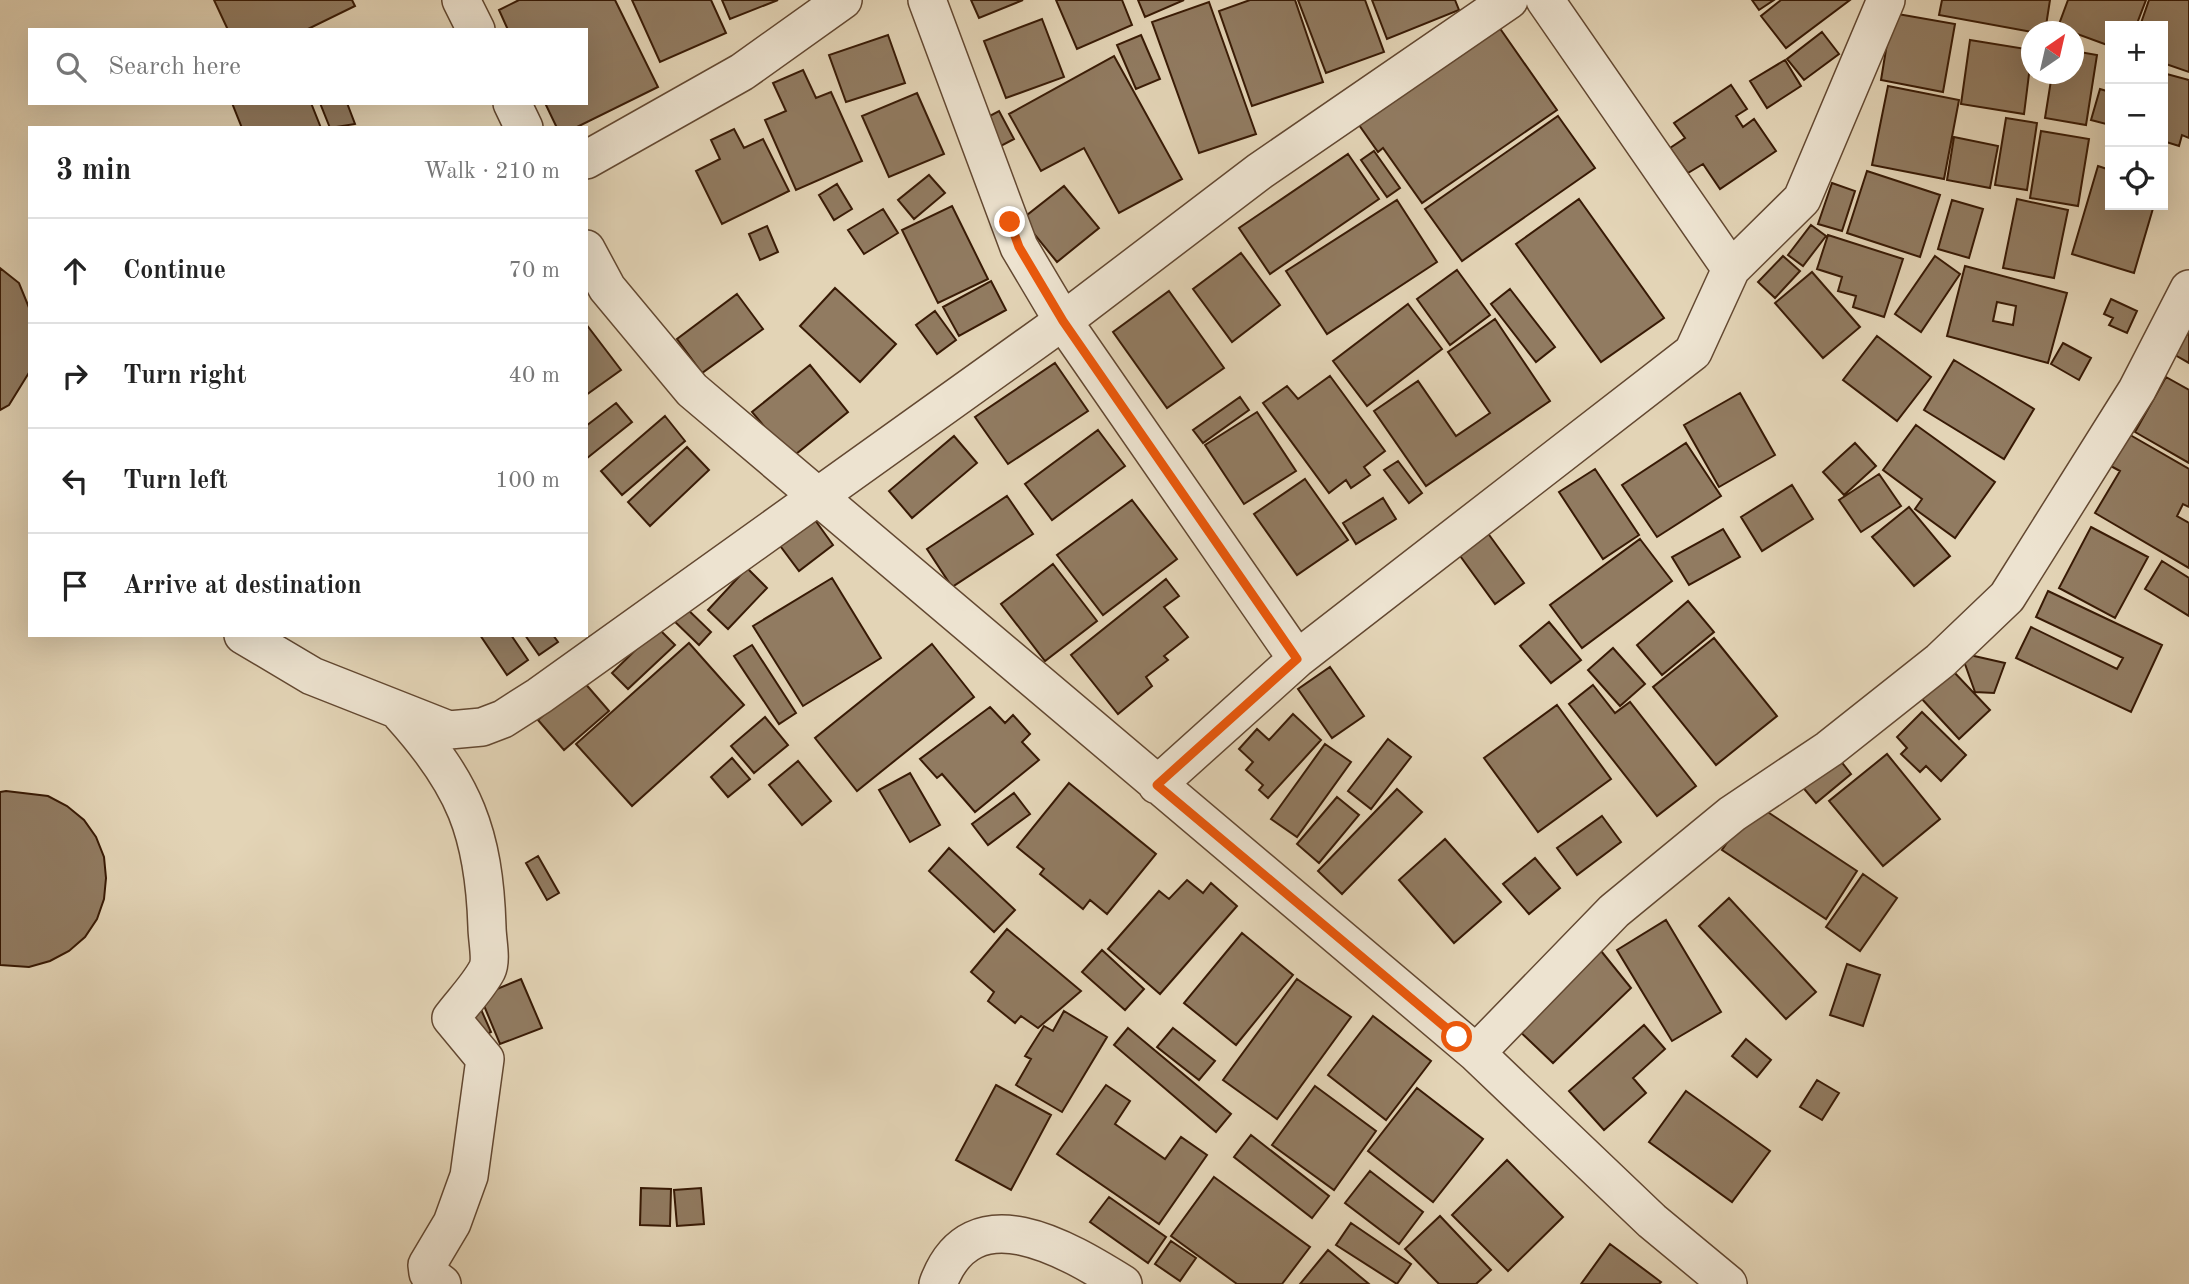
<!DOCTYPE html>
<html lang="en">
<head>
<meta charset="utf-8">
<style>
	:root { --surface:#fff; --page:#f6f6f6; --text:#222; --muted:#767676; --line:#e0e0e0 }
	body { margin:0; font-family:"Old Standard TT",serif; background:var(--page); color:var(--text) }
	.controls { position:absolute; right:21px; top:21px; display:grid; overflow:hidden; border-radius:0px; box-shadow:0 7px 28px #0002 }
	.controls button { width:63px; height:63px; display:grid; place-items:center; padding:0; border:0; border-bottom:2px solid var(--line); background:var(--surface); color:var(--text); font:35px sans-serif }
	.compass { position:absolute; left:2021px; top:21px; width:63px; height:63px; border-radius:50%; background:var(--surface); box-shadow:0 7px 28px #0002; rotate:34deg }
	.stop { position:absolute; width:21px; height:21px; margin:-16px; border:5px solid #ea580c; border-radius:50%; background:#fff }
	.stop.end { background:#ea580c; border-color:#fff; box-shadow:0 2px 7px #0008 }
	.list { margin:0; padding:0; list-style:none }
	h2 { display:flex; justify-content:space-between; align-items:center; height:91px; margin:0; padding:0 28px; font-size:30px }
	h2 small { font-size:23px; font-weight:400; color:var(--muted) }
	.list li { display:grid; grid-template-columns:46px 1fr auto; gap:21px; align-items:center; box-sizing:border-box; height:105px; padding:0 28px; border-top:2px solid var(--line) }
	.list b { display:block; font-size:26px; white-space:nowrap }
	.list em { font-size:23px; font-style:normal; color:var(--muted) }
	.icon { flex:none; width:38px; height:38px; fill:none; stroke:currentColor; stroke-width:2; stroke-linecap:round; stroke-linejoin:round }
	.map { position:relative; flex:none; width:2189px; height:1284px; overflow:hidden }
	.search { position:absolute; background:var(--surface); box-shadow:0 7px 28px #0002; left:28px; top:28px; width:560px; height:77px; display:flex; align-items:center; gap:18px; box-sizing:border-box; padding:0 24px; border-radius:0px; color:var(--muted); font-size:26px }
	.panel { position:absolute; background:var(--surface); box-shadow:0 7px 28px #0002; left:28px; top:126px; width:560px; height:511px; border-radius:0px }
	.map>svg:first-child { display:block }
	.building { fill:#917b61; stroke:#381a05; stroke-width:2; fill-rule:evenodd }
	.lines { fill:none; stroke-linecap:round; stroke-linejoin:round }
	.street-casing { stroke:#634831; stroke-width:40 }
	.street { stroke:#ede3d0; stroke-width:37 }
	.route { stroke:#ea580c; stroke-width:9 }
</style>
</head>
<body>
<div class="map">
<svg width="2189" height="1284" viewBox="0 0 2189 1284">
	<rect width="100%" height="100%" fill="#e3d4b6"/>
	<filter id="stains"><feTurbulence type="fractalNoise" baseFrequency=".00286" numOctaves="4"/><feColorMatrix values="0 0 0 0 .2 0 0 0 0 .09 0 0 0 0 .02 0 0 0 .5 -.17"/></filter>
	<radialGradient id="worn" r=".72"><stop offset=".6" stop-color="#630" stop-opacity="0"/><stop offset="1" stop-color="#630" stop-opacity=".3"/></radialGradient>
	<!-- building -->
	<path class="building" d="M214 0H352L355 6 306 30H228Z
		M519 0H615L658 87 575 128H557L545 103H586V30H508L499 10Z
		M632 0H711L726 33 660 62Z
		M722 0H778L730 19Z
		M971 0H1023L979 18Z
		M1056 0H1122L1132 25 1077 49Z
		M1138 0H1184L1145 17Z
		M1250 0H1295L1323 82 1252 106 1219 11Z
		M1298 0H1365L1384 52 1326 73Z
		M1372 0H1455L1459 10 1387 39Z
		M1752 0H1774L1759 10Z
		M1781 0H1850L1786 48 1761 16Z
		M1942 0H2050L2045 32H2032L1939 15Z
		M2068 0H2146L2136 26H2110V46L2058 27Z
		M2149 0H2189V72L2163 63V26H2140Z
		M1209 2 1256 134 1199 153 1152 22Z
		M1892 13 1955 24 1943 92 1881 80Z
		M1042 19 1064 77 1006 98 984 41Z
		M1499 27 1557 110 1422 203 1383 148 1378 152 1359 125Z
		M1822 32 1839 54 1804 80 1787 59Z
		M888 35 905 83 846 102 829 55Z
		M1141 35 1160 79 1136 89 1117 45Z
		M1970 40 2032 50 2024 114 1961 104Z
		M2074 51 2097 55 2086 125 2045 118 2052 74H2074Z
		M1114 56 1182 179 1119 213 1084 148 1041 171 1009 114Z
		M1785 60 1801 86 1767 108 1750 81Z
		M803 70 816 98 831 92 862 161 796 190 765 120 786 111 773 83Z
		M2163 73 2189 80V138L2182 135 2179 146 2163 141Z
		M1731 85 1747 109 1736 116 1743 127 1754 119 1776 151 1720 189 1703 164 1688 173 1670 148 1685 138 1674 123Z
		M1888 86 1959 100 1944 179 1872 165Z
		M2100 89 2110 92V125L2091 120Z
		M917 93 944 154 889 177 862 116Z
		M232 103H311L321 128H242Z
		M320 103H347L355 124 330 128Z
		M999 111 1014 139 999 147 984 119Z
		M1558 116 1595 168 1462 261 1425 209Z
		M2006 118 2037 123 2027 190 1995 185Z
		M734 129 744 148 763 139 789 191 722 224 696 171 720 159 711 140Z
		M2041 131 2089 139 2078 206 2030 198Z
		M1954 137 1998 146 1990 188 1947 180Z
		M1374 151 1400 188 1387 197 1361 160Z
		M1348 154 1379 199 1270 274 1239 228Z
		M2098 166 2110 170V205H2154L2134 273 2072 254Z
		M1867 171 1940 195 1920 257 1847 233Z
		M929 175 945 193 914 219 898 200Z
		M1832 183 1855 191 1842 231 1818 224Z
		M837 184 852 209 834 220 819 195Z
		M1064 186 1099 228 1057 262 1022 219Z
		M1579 199 1664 318 1601 362 1516 244Z
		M2017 199 2068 210 2054 278 2003 268Z
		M1397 200 1437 262 1327 334 1286 271Z
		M1952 200 1983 209 1969 258 1938 249Z
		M952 206 988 279 938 303 902 230Z
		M883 209 898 233 864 254 848 230Z
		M1811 225 1826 236 1803 266 1788 255Z
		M767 226 778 252 760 260 749 234Z
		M1828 235 1903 259 1884 317 1853 307 1856 296 1838 291 1842 277 1817 269Z
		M1241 253 1280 305 1232 342 1193 289Z
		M1783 256 1800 271 1775 298 1758 282Z
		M1935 256 1960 274 1921 332 1895 314Z
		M1965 266 2067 293 2048 363 1947 336ZM1997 302 2016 306 2013 325 1993 321Z
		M0 268 19 283 30 310V371L9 405 0 410Z
		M1457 270 1490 315 1450 345 1417 299Z
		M1812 272 1860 327 1823 358 1775 303Z
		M991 281 1006 310 959 336 943 307Z
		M835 288 896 344 860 382 800 326Z
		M1510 289 1555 347 1536 362 1491 304Z
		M1169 291 1224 368 1167 408 1113 332Z
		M737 294 763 329 702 373 677 339Z
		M2111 299 2137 311 2127 333 2109 325 2113 318 2104 314Z
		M1408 304 1442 349 1367 406 1333 361Z
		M935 311 956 340 937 354 916 325Z
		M1495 319 1550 401 1426 486 1374 411 1418 381 1456 436 1490 413 1448 352Z
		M586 324 621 370 586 395Z
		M2189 331V363L2175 355Z
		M1877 336 1931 377 1897 421 1843 380Z
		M2063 343 2091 358 2079 380 2051 364Z
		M1954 360 2034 409 2004 459 1924 410Z
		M1055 363 1088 411 1008 464 975 417Z
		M810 365 848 412 791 458 752 412Z
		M1330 376 1385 451 1364 467 1370 475 1351 488 1346 480 1329 493 1263 403 1287 386 1298 399Z
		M2166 377 2189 390V463L2135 432Z
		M1740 393 1775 455 1719 487 1684 425Z
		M1240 397 1249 410 1203 443 1193 430Z
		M616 403 632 422 586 459V426Z
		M1257 412 1296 471 1244 504 1205 445Z
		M665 416 685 441 622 495 601 471Z
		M1916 425 1995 482 1955 538 1915 509 1922 499 1883 470Z
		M1098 430 1125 466 1052 520 1025 484Z
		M2125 432 2189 469V507L2183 504 2177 516 2189 523V568L2095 513 2120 471 2107 464Z
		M954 436 977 463 912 518 889 491Z
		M1686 443 1721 496 1657 537 1622 485Z
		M1855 443 1876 466 1844 495 1823 472Z
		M687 447 709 470 650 526 628 502Z
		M1398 461 1422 493 1409 503 1384 470Z
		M1595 469 1639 535 1603 559 1559 492Z
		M1879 474 1901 506 1861 532 1839 500Z
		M1305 479 1348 540 1297 575 1254 514Z
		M1792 485 1813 519 1762 551 1741 517Z
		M1007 496 1033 534 952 587 927 549Z
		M1383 498 1396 519 1356 544 1343 523Z
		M1132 500 1177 559 1103 615 1057 555Z
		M1909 507 1950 556 1914 586 1872 537Z
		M810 513 833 545 799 571 775 539Z
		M2091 527 2148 557 2115 618 2059 588Z
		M1723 529 1740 557 1689 585 1672 557Z
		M1487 532 1524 583 1495 604 1458 553Z
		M1640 539 1672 581 1582 648 1550 605Z
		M2162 561 2189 578V616L2145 589Z
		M1053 564 1097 621 1045 661 1001 604Z
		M747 568 767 588 728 629 708 610Z
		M832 578 881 658 803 706 753 626Z
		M1166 579 1179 596 1164 607 1188 637 1164 656 1168 660 1146 677 1152 686 1118 714 1071 655Z
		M2048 591 2162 645 2131 712 2016 658 2031 627 2117 669 2123 658 2036 617Z
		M1688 601 1714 632 1662 675 1637 645Z
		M683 605 711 632 699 645 671 618Z
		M1549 622 1581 660 1551 683 1520 646Z
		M658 628 675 645 628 689 612 673Z
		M480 635H511L528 660 507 675Z
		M525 635H553L558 642 539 655Z
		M1714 638 1777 716 1716 765 1653 687Z
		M689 643 744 705 632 806 576 744Z
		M932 644 974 697 857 791 815 738Z
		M752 645 796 713 779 724 734 656Z
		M1613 648 1645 684 1620 706 1588 670Z
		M1961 653 2005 663 1994 693 1975 692Z
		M1330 667 1364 716 1332 738 1298 689Z
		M1952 670 1990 710 1959 739 1921 698Z
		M583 681 609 711 564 750 538 720Z
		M1593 685 1615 713 1630 702 1696 786 1657 816 1569 704Z
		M1557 705 1611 779 1538 832 1484 758Z
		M990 707 1005 723 1013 715 1030 734 1022 742 1039 760 975 812 942 774 937 778 920 759Z
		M1922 712 1966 755 1941 781 1926 766 1920 772 1901 754 1907 748 1897 737Z
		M1293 714 1321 740 1268 798 1259 790 1263 785 1246 770 1253 762 1239 749 1257 729 1269 740Z
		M765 717 788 745 754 773 731 746Z
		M1388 739 1411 757 1371 809 1348 791Z
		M1325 744 1351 762 1297 837 1271 819Z
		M1887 754 1940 819 1883 866 1829 801Z
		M1836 755 1851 774 1816 803 1800 784Z
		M732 758 750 779 728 797 711 777Z
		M798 761 831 801 802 825 769 785Z
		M910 773 940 825 910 842 879 790Z
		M1069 783 1156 854 1107 914 1090 900 1083 909 1040 874 1044 869 1017 847Z
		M1397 789 1422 812 1342 894 1318 871Z
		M6 791 48 796 67 806 84 820 96 837 104 857 106 878 104 899 97 919 85 937 69 951 50 961 29 967 0 965V792Z
		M1014 793 1030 814 988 845 972 824Z
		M1337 797 1359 815 1319 863 1297 844Z
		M1754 803 1857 871 1826 919 1722 850Z
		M1602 816 1621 842 1577 875 1557 848Z
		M1445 839 1501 902 1454 943 1399 880Z
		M949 848 1015 910 994 932 929 871Z
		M538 856 559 893 547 900 526 863Z
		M1535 858 1560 888 1529 914 1503 884Z
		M1863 874 1897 898 1860 951 1826 927Z
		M1187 880 1203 893 1211 883 1237 906 1160 994 1108 949 1159 891 1169 899Z
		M1729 898 1816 992 1786 1019 1699 926Z
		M1666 920 1721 1012 1672 1041 1617 950Z
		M1007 929 1081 991 1038 1028 1021 1016 1015 1023 988 1001 994 992 971 972Z
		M1242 933 1293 975 1236 1045 1184 1003Z
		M1593 941 1631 988 1553 1063 1512 1024Z
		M1102 950 1144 989 1125 1010 1082 972Z
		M1847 964 1880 975 1863 1026 1830 1015Z
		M521 979 542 1028 500 1044 480 996Z
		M1297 979 1351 1017 1277 1119 1223 1080Z
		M479 1005 491 1032 479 1038 466 1011Z
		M1064 1011 1107 1037 1062 1112 1016 1085 1031 1059 1025 1056 1044 1026 1053 1031Z
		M1373 1016 1431 1061 1386 1120 1328 1075Z
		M1644 1025 1665 1049 1633 1078 1646 1093 1604 1130 1569 1091Z
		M1128 1028 1231 1114 1216 1132 1114 1045Z
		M1173 1028 1215 1061 1199 1080 1157 1047Z
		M1746 1039 1771 1060 1757 1077 1732 1056Z
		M1817 1080 1839 1093 1822 1120 1800 1107Z
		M996 1085 1051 1115 1011 1190 956 1160Z
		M1106 1085 1130 1101 1115 1124 1165 1159 1181 1137 1207 1155 1159 1224 1057 1154Z
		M1315 1086 1376 1131 1334 1190 1272 1145Z
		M1417 1088 1483 1139 1433 1202 1368 1151Z
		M1686 1091 1770 1151 1732 1202 1649 1142Z
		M1251 1135 1329 1196 1312 1218 1234 1157Z
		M1507 1160 1563 1217 1508 1271 1452 1215Z
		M1370 1171 1423 1212 1399 1244 1345 1203Z
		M1214 1177 1310 1247 1282 1284H1237L1171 1236Z
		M641 1188 671 1189 670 1226 640 1225Z
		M701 1188 704 1224 677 1226 674 1190Z
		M1109 1197 1166 1237 1148 1263 1090 1222Z
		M1440 1216 1491 1270 1476 1284H1439L1405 1249Z
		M1351 1223 1411 1264 1397 1284 1336 1245Z
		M1171 1241 1196 1258 1180 1281 1155 1264Z
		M1610 1244 1661 1282 1659 1284H1581Z
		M1328 1250 1369 1284H1300Z"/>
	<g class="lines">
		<!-- street casing -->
		<g class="street-casing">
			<path id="street" d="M461 0 476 30
				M927 0 1019 247 1063 321 1297 659
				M1545 0 1731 269
				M512 103 524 128
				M586 160 742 72 843 0
				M586 249 607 288 692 390 1476 1053 1652 1221 1728 1284
				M243 635 312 676 449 730 482 727 503 719 539 696 1063 321 1260 171 1509 0
				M401 714C464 784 484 832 487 927 487 939 492 960 487 970 478 987 463 1002 451 1018L485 1059 469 1176 452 1223 427 1265 428 1273 442 1284
				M1157 785 1297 659 1693 352 1731 269 1802 199 1886 0
				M1476 1053 1614 911 1732 814 1829 749 1940 661 2007 597 2137 390 2189 289
				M938 1284C972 1191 1068 1250 1123 1284"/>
		</g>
		<!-- street -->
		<use href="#street" class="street"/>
	</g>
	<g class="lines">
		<!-- route -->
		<path class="route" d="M1010 222 1019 247 1063 321 1297 659 1157 785 1457 1037"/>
	</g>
	<rect width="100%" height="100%" filter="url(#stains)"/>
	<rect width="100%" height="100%" fill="url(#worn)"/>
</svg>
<div class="controls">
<button>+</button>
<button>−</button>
<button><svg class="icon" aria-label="locate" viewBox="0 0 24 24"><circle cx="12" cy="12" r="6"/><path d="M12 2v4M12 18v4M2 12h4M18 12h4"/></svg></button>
</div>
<svg class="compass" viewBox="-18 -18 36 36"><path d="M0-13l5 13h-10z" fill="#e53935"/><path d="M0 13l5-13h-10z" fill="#767676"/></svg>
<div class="stop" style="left:1457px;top:1037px"></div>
<div class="stop end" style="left:1010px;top:222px"></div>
<div class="search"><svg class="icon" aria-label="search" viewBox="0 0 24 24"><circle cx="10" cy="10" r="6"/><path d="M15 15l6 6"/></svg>Search here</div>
<section class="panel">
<h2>3 min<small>Walk · 210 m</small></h2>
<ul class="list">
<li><svg class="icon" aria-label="ahead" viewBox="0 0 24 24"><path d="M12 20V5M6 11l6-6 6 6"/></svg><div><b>Continue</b></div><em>70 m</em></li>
<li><svg class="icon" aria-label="right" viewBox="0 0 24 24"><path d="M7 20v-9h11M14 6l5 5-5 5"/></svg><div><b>Turn right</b></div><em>40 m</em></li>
<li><svg class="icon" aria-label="left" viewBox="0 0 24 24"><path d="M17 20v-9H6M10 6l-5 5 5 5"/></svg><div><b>Turn left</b></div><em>100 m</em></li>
<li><svg class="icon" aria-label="arrive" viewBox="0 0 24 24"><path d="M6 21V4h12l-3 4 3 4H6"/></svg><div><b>Arrive at destination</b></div></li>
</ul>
</section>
</div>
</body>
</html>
